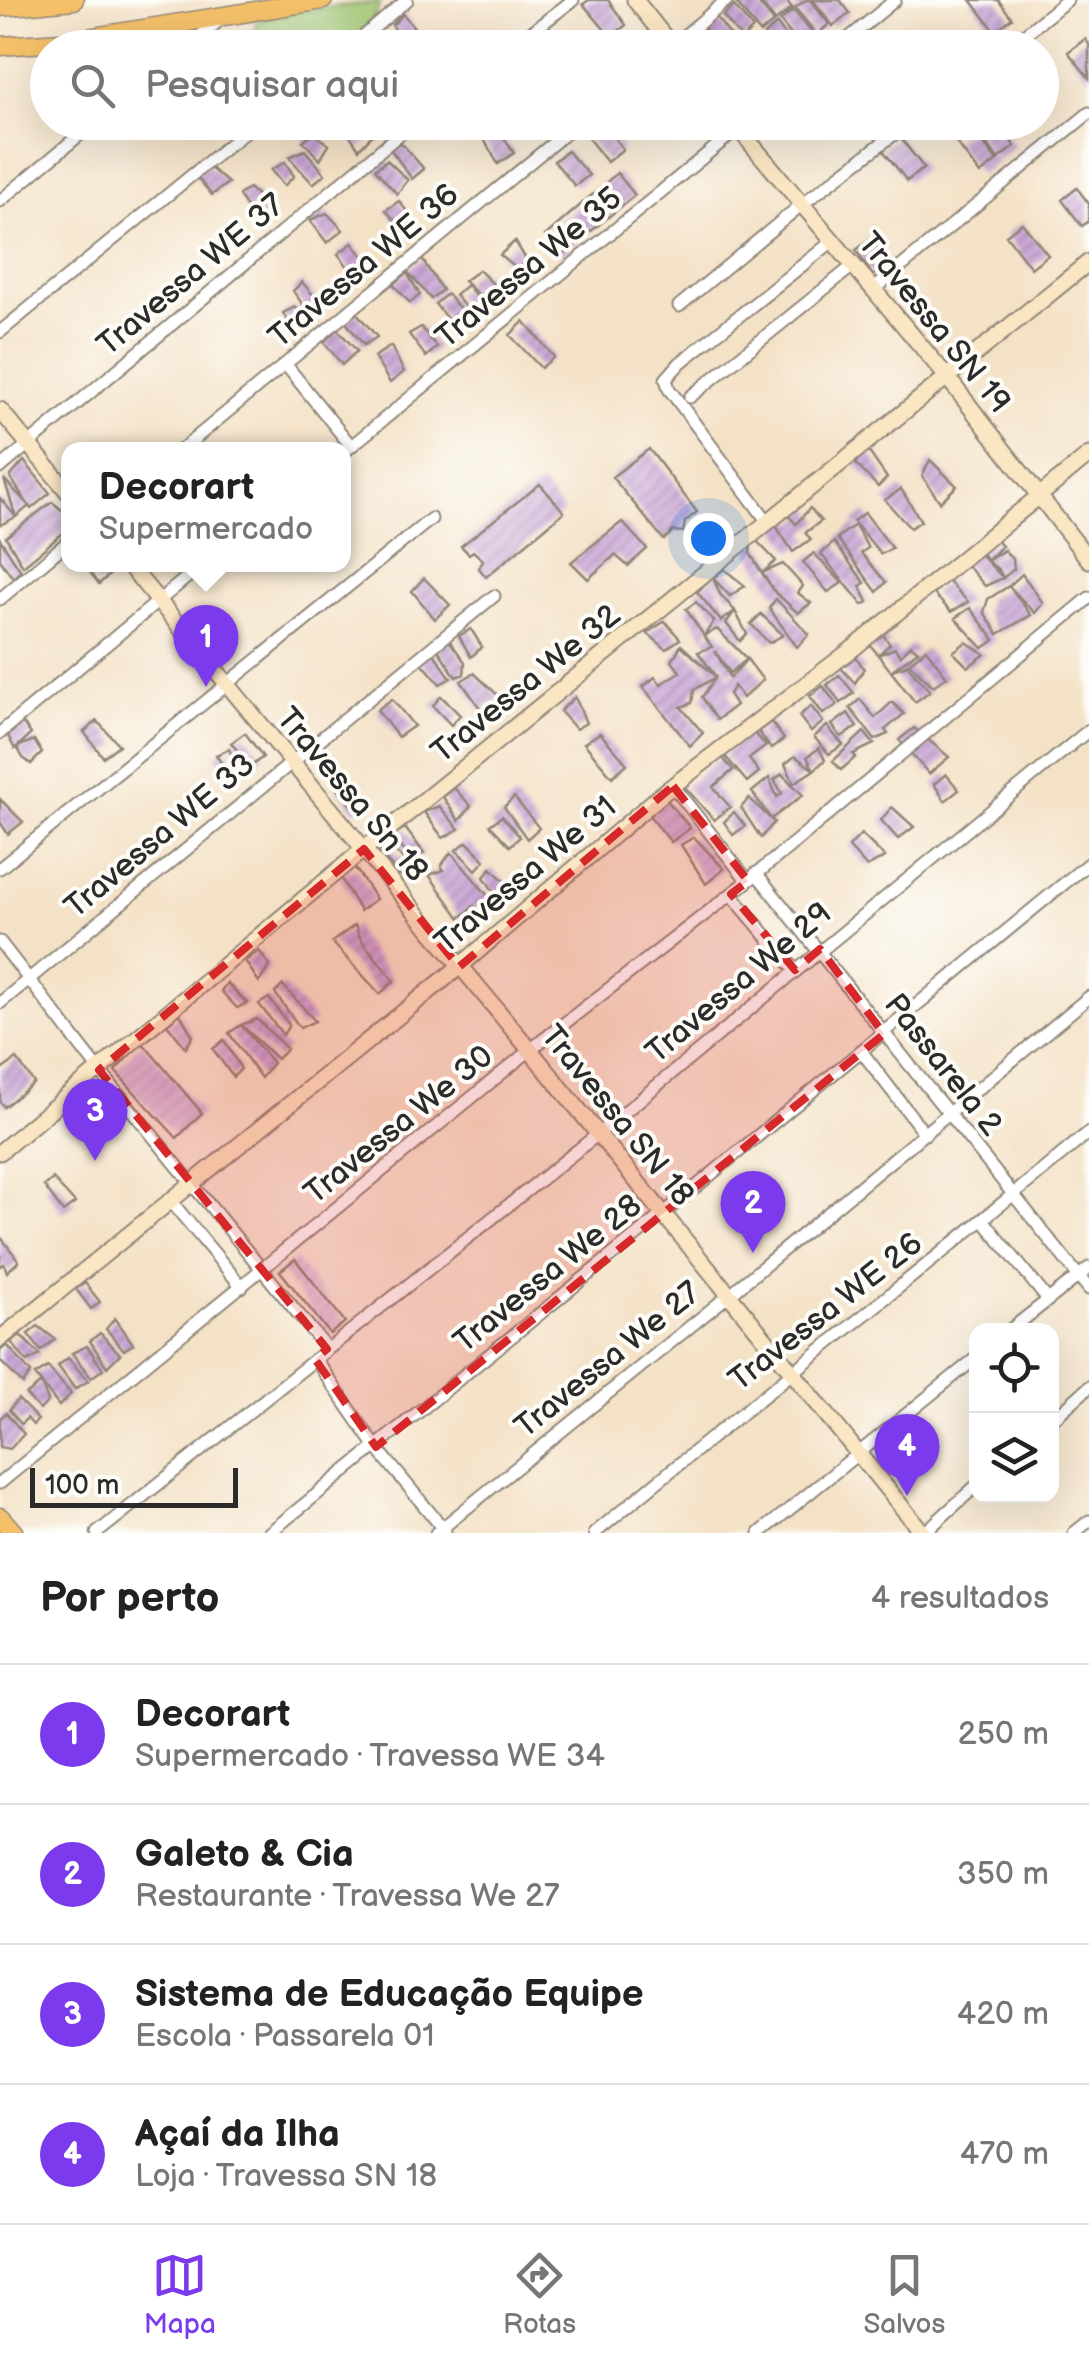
<!DOCTYPE html>
<html lang="pt">
<head>
<meta charset="utf-8">
<style>
	:root { --surface:#fff; --page:#f6f6f6; --text:#222; --muted:#767676; --line:#e0e0e0; --accent:#7c3aed }
	body { margin:0; font-family:"Balsamiq Sans",sans-serif; background:var(--page); color:var(--text) }
	.controls { position:absolute; right:30px; bottom:30px; display:grid; overflow:hidden; border-radius:20px; box-shadow:0 10px 40px #0002 }
	.controls button { width:90px; height:90px; display:grid; place-items:center; padding:0; border:0; border-bottom:2px solid var(--line); background:var(--surface); color:var(--text); font:50px sans-serif }
	.scale { position:absolute; left:30px; bottom:25px; width:208px; box-sizing:border-box; padding-left:10px; border:5px solid #2b2b2b; border-top:0; font-size:28px; line-height:35px; white-space:nowrap; color:#2b2b2b; -webkit-text-stroke:8px #fdfcf7; paint-order:stroke }
	.you { position:absolute; left:708px; top:538px; width:35px; height:35px; margin:-25px; border:8px solid #fff; border-radius:50%; background:#1a73e8; box-shadow:0 0 0 15px #1a73e833 }
	.badge { display:grid; place-items:center; width:65px; height:65px; border-radius:50%; background:var(--accent); color:#fff; font-size:32px; font-weight:700 }
	.pin { position:absolute; translate:-50% -82px; filter:drop-shadow(0 2px 5px #0008) }
	.pin::after { content:''; position:absolute; top:52px; width:35px; height:30px; background:inherit; clip-path:polygon(0 0,100% 0,50% 100%) }
	.popup { position:absolute; left:61px; top:442px; width:290px; height:130px; box-sizing:border-box; display:grid; place-content:center; border-radius:20px; background:var(--surface); filter:drop-shadow(0 2px 8px #0005); font-size:32px; white-space:nowrap; color:var(--muted) }
	.popup b { font-size:38px; color:var(--text) }
	.popup::after { content:''; position:absolute; left:50%; top:100%; margin-left:-20px; border:20px solid transparent; border-top-color:var(--surface) }
	.list { margin:0; padding:0; list-style:none }
	h2 { display:flex; justify-content:space-between; align-items:center; height:130px; margin:0; padding:0 40px; font-size:42px }
	h2 small { font-size:32px; font-weight:400; color:var(--muted) }
	.list li { display:grid; grid-template-columns:65px 1fr auto; gap:30px; align-items:center; box-sizing:border-box; height:140px; padding:0 40px; border-top:2px solid var(--line) }
	.list b { display:block; font-size:38px; white-space:nowrap }
	.list p { margin:0; font-size:32px; white-space:nowrap; color:var(--muted) }
	.list em { font-size:32px; font-style:normal; color:var(--muted) }
	.icon { flex:none; width:55px; height:55px; fill:none; stroke:currentColor; stroke-width:2; stroke-linecap:round; stroke-linejoin:round }
	.map { position:relative; flex:none; width:1089px; height:1533px; overflow:hidden }
	.search { position:absolute; background:var(--surface); box-shadow:0 10px 40px #0002; left:30px; right:30px; top:30px; height:110px; display:flex; align-items:center; gap:25px; box-sizing:border-box; padding:0 35px; border-radius:55px; color:var(--muted); font-size:38px }
	.sheet { height:690px; background:var(--surface) }
	nav { display:flex; justify-content:space-around; align-items:center; box-sizing:border-box; height:140px; border-top:2px solid var(--line); background:var(--surface); font-size:28px; color:var(--muted) }
	nav a { display:grid; justify-items:center; gap:5px }
	nav .on { color:var(--accent) }
	.map>svg:first-child { display:block }
	.green { fill:#9fc671; stroke:#65784e; stroke-width:2.5 }
	.building { fill:url(#building-hatch) }
	.lines { fill:none; stroke-linecap:round; stroke-linejoin:round }
	.street-casing { stroke:#908679; stroke-width:15 }
	.secondary-casing { stroke:#908679; stroke-width:19 }
	.primary-casing { stroke:#908679; stroke-width:21 }
	.street { stroke:#fff; stroke-width:11 }
	.secondary { stroke:#fbe6c3; stroke-width:15 }
	.primary { stroke:#f4c16a; stroke-width:18 }
	.marked { fill:#d62828; fill-opacity:0.2; stroke:#d62828; stroke-width:8; stroke-dasharray:20 12; stroke-linejoin:round }
	.labels { text-anchor:middle; stroke-width:8; stroke-linejoin:round; paint-order:stroke }
	.street-label { font-size:32px; fill:#2b2b2b; stroke:#fdfcf7 }
</style>
</head>
<body>
<div class="map">
<svg width="1089" height="1533" viewBox="0 0 1089 1533">
	<defs>
		<pattern id="building-hatch" width="6" height="6" patternUnits="userSpaceOnUse" patternTransform="scale(2.5)"><rect width="6" height="6" fill="#cba7d8"/><path d="M-1 1l2-2M0 6l6-6M5 7l2-2" fill="none" stroke="#a588af"/></pattern>
	</defs>
	<rect width="100%" height="100%" fill="#fdfcf7"/>
	<filter id="ink" filterUnits="userSpaceOnUse"><feTurbulence type="fractalNoise" baseFrequency=".01" numOctaves="2"/><feDisplacementMap in="SourceGraphic" scale="20" xChannelSelector="R" yChannelSelector="G"/><feConvolveMatrix kernelMatrix="1 2 1 2 8 2 1 2 1" color-interpolation-filters="sRGB"/></filter>
	<filter id="wash" filterUnits="userSpaceOnUse"><feTurbulence type="fractalNoise" baseFrequency=".0048" numOctaves="4" result="noise"/><feDisplacementMap in="SourceGraphic" scale="40" xChannelSelector="R" yChannelSelector="G"/><feGaussianBlur stdDeviation="2.25" result="paint"/><feColorMatrix in="noise" values="0 0 0 0 0 0 0 0 0 0 0 0 0 0 0 0 0 1.4 0 .05"/><feComposite in="paint" operator="in"/></filter>
	<g filter="url(#wash)">
		<rect width="100%" height="100%" fill="#f4e2c7"/>
		<!-- green -->
		<path class="green" d="M380 2C368 54 320 47 279 47L275 43 269 45 256 33V22L291 11Z"/>
		<g id="blocks">
			<!-- building -->
			<path class="building" d="M589 0H608L626 25 611 37 583 4Z
				M734 0H756L774 22 760 33Z
				M759 0H786L792 8 775 21Z
				M806 0H810L829 24 817 35 795 8Z
				M813 0H840L850 13 833 26Z
				M971 0H998L1012 18 995 31Z
				M734 6 753 29 742 39 723 16Z
				M793 10 813 34 797 48H774L764 35 777 24 788 39 792 36 780 21Z
				M403 14 421 36 408 48 392 25Z
				M716 17 740 48H720L704 27Z
				M702 27 718 48H691L685 40Z
				M1085 39 1089 44V78L1068 52Z
				M341 122H360L372 135 359 149Z
				M978 122H996L1015 146 998 159 973 126Z
				M603 124 623 149 607 162 588 138Z
				M497 127 514 153 498 164 482 136Z
				M972 128 997 161 980 174 955 141Z
				M313 133 329 145 320 160 303 141Z
				M899 136 924 168 907 181 882 149Z
				M397 138 424 169 412 179 389 147Z
				M305 150 325 174 313 184 289 157Z
				M567 151 589 175 575 186 554 161Z
				M387 160 408 180 397 194 375 169Z
				M285 162 294 176 284 186 271 170Z
				M208 166 228 183 212 195 196 176Z
				M617 173 635 195 561 256 545 236Z
				M249 188 272 209 255 223 239 195Z
				M1077 188 1089 204V221L1082 226 1062 200Z
				M399 201 419 227 410 239 386 210Z
				M327 213 343 230 327 243 310 220Z
				M1022 223 1048 255 1031 268 1006 235Z
				M397 231 405 241 392 253 381 242Z
				M870 240 890 263 873 276 856 250Z
				M515 241 527 261 517 269 500 255Z
				M352 243 371 265 357 278 338 254Z
				M422 259 442 290 431 299 407 271Z
				M479 270 498 289 486 302 464 281Z
				M407 273 420 295 410 303 393 284Z
				M302 282 319 302 308 312 293 291Z
				M467 285 483 304 471 314 455 295Z
				M447 294 466 316 454 327 435 304Z
				M295 307 309 322 294 332 283 313Z
				M356 312 377 337 364 345 344 320Z
				M524 321 554 357 541 368 510 335Z
				M421 327 437 347 426 357 409 334Z
				M337 329 357 351 342 365 324 342Z
				M391 346 404 372 390 383 374 357Z
				M649 449 697 512 685 522 683 532 673 531 664 540 612 477Z
				M867 449 887 478 878 487 855 463Z
				M930 460 957 486 940 502 922 476Z
				M24 461 50 493 31 509 29 506 16 517 0 525V498L16 517 4 479 29 506 10 477Z
				M540 484 564 512 486 577 479 568 483 560 473 551 469 554 461 546Z
				M901 489 921 521 910 528 885 500Z
				M52 502 68 515V529L23 566 6 537Z
				M810 508 821 521 805 533 811 539 793 552 774 523 787 514 796 524Z
				M865 513 892 548 881 554 853 521Z
				M622 522 647 549 628 566 615 555 588 579 571 562Z
				M855 525 868 548 861 553 886 582 877 592 837 538Z
				M752 536 776 561 762 573 783 564 803 586 798 593 811 603 798 613 775 592 762 573 750 553Z
				M0 539 21 571 13 578 0 560Z
				M997 541 1002 546 987 561 1004 550 1013 560 1014 569 1003 578 999 570 987 561 980 550Z
				M834 542 865 583 860 586 868 602 863 605 821 554Z
				M976 550 1003 578 985 586 966 564Z
				M814 553 842 583 828 592 803 562Z
				M84 564H111L116 569 99 584Z
				M724 569 745 586 730 596 713 578Z
				M1022 574 1043 603 1035 613 1009 586Z
				M424 578 450 605 435 619 412 591Z
				M713 578 720 594 735 611 721 621 697 592Z
				M948 581 968 602 951 612 933 593Z
				M1009 586 1031 615 998 634 984 612 988 599Z
				M776 599 809 634 797 647 769 608Z
				M696 602 714 621 704 636 686 609Z
				M970 608 995 640 983 648 955 618Z
				M735 611 747 634 740 641 726 623Z
				M761 614 783 635 769 643 751 624Z
				M665 621 680 639 666 649 647 633Z
				M471 629 482 647 471 657 459 636Z
				M717 629 747 659 730 673 715 651 730 678 747 659 763 680 743 698 734 686 729 694 736 705 717 720 702 697 716 677 694 690 692 703 681 707 703 733 690 746 643 687 655 677 661 684 680 672 672 661 681 645 716 677 698 652 712 647 704 636Z
				M880 631 890 644 878 655 895 648 900 656 911 645 918 651 892 670 907 665 930 691 915 702 868 642Z
				M446 636 465 662 464 674 456 677 435 645Z
				M966 642 985 654 968 667 953 652Z
				M926 649 947 677 933 686 909 663Z
				M433 652 451 678 440 684 418 658Z
				M854 654 864 669 855 683 841 668Z
				M474 673 501 698 482 711 461 681Z
				M839 675 854 693 841 703 827 685Z
				M823 686 837 705 823 714 810 696Z
				M441 696 460 715 451 725 433 706Z
				M575 697 586 723 576 729 560 711Z
				M392 699 414 726 398 737 377 710Z
				M860 699 875 718 892 702 904 714 885 730 888 734 875 740 850 708Z
				M811 706 823 722 811 732 799 716Z
				M848 713 857 727 841 737 832 725Z
				M97 721 119 745 103 757 84 732Z
				M22 722 31 734 15 749 8 736Z
				M771 722 784 739 771 749 758 731Z
				M827 726 843 745 829 754 814 737Z
				M914 728 949 757 929 774 899 740Z
				M753 731 766 746 749 759 759 772 747 782 724 755Z
				M864 732 874 744 853 754 856 757 841 770 833 761Z
				M245 733 263 757 251 766 231 743Z
				M600 733 627 764 612 777 584 743Z
				M34 740 42 753 31 764 23 758 17 747Z
				M819 748 825 760 814 770 794 783 785 764 795 756 814 770 807 757Z
				M229 749 238 769 230 776 216 755Z
				M721 756 733 770 713 787 730 807 714 820 685 787Z
				M782 774 803 795 771 819 752 792 769 778 777 797 782 793 774 780Z
				M946 774 959 790 945 801 934 784Z
				M349 779 371 802 355 811 336 786Z
				M454 788 471 806 459 821 443 797Z
				M514 797 539 828 527 839 504 807Z
				M749 798 774 822 761 838 741 808Z
				M0 799 23 822 8 834 0 822Z
				M666 799 690 828 671 842 648 814Z
				M439 806 459 829 443 838 424 812Z
				M892 807 914 827 898 839 881 820Z
				M734 812 745 826 733 835 724 822Z
				M502 816 520 837 510 846 490 825Z
				M405 828 424 853 408 863 416 869 402 877 379 853 386 844 408 863 411 857 390 837Z
				M861 834 885 857 867 867 849 847Z
				M694 837 724 869 706 884 681 845Z
				M467 842 485 860 476 870 456 850Z
				M451 852 494 903 480 912 474 906 460 918 429 875 444 870 441 866Z
				M355 868 376 899 360 911 339 875Z
				M491 868 511 888 499 900 484 877Z
				M355 925 360 938 394 981 380 994 332 942Z
				M259 951 270 966 259 982 245 961Z
				M227 983 247 1003 237 1008 221 991Z
				M283 985 315 1021 300 1028 275 993Z
				M269 998 289 1025 283 1035 259 1004Z
				M180 1014 193 1036 186 1048 167 1024Z
				M257 1019 287 1049 277 1059 241 1025Z
				M241 1025 273 1063 261 1078 229 1033Z
				M224 1040 241 1069 233 1077 213 1049Z
				M142 1042 202 1113 177 1138 115 1071Z
				M17 1059 34 1083 4 1107 0 1102V1071Z
				M53 1179 75 1203 63 1212 44 1186Z
				M0 1236 19 1261 7 1272 4 1264 0 1266Z
				M295 1259 345 1322 330 1334 280 1271Z
				M85 1283 100 1302 91 1309 76 1289Z
				M115 1318 133 1344 124 1350 106 1329Z
				M38 1326 55 1339 41 1351 28 1334Z
				M100 1333 120 1354 107 1367 90 1341Z
				M20 1335 40 1355 27 1362 11 1342Z
				M7 1345 31 1373 23 1384 0 1361V1351Z
				M87 1346 103 1369 91 1378 72 1353Z
				M68 1358 88 1381 75 1389 58 1366Z
				M48 1367 71 1394 59 1406 35 1375Z
				M41 1383 48 1401 40 1410 26 1395Z
				M18 1399 38 1420 33 1425 27 1418 21 1424 9 1410Z
				M6 1413 24 1434 10 1449 0 1447V1418Z"/>
		</g>
	</g>
	<g filter="url(#ink)">
		<use href="#blocks" fill-opacity="0" stroke="#908679" stroke-width="2.5"/>
		<g class="lines">
			<!-- street casing -->
			<g class="street-casing">
				<path id="street" d="M186 48 222 18
					M350 48 407 0
					M511 48 573 0
					M670 48 727 0
					M837 48 895 0
					M1008 48 1067 0
					M0 201 95 122
					M874 289 1089 113
					M679 306 801 205 910 122
					M0 332 257 122
					M286 365 351 446
					M690 397 854 265
					M181 450 579 122
					M344 452 746 122
					M0 468 414 122
					M768 522 669 389 666 379 680 363 834 240
					M0 599 69 541
					M0 733 203 564
					M673 786 748 881
					M0 868 431 519
					M756 873 1089 1289
					M731 894 795 970
					M0 942 99 1070 327 1349
					M0 1003 494 596
					M862 1052 925 1134
					M170 1200 242 1287
					M984 1221 1048 1300
					M1010 1330 1089 1268
					M315 1359 376 1447 445 1531
					M1052 1420 1089 1387
					M0 1483 530 1050 748 881 1089 598
					M97 1533 598 1134 1089 730
					M269 1533 663 1214 1089 863
					M436 1533 729 1295 1089 997
					M595 1533C758 1398 926 1268 1089 1132
					M760 1533 976 1358
					M924 1533 976 1486
					M1074 1533 1089 1521"/>
			</g>
			<!-- secondary casing -->
			<g class="secondary-casing">
				<path id="secondary" d="M635 0 673 48
					M733 122 947 377 1089 560
					M0 410 69 493
					M128 564 530 1050 923 1533
					M0 1152 364 849 1089 262
					M0 1339 459 967 662 794 855 647 1089 455"/>
			</g>
			<!-- primary casing -->
			<g class="primary-casing">
				<path id="primary" d="M0 7 74 0
					M0 46 62 42 323 0
					M0 1517 14 1533"/>
			</g>
			<!-- street -->
			<use href="#street" class="street"/>
			<!-- secondary -->
			<use href="#secondary" class="secondary"/>
			<!-- primary -->
			<use href="#primary" class="primary"/>
		</g>
	</g>
	<!-- marked area -->
	<path class="marked" d="M673 786 748 881 731 894 795 970 820 949 884 1034 376 1447 315 1359 327 1349 99 1070 364 849 459 967Z"/>
	<g class="labels">
		<!-- street labels -->
		<g class="street-label">
			<text transform="translate(363 265) rotate(-40)" y="11">Travessa WE 36</text>
			<text transform="translate(528 267) rotate(-40)" y="11">Travessa We 35</text>
			<text transform="translate(190 274) rotate(-40)" y="11">Travessa WE 37</text>
			<text transform="translate(935 322) rotate(51)" y="11">Travessa SN 19</text>
			<text transform="translate(525 683) rotate(-39)" y="11">Travessa We 32</text>
			<text transform="translate(353 794) rotate(50)" y="11">Travessa Sn 18</text>
			<text transform="translate(159 835) rotate(-40)" y="11">Travessa WE 33</text>
			<text transform="translate(525 874) rotate(-40)" y="11">Travessa We 31</text>
			<text transform="translate(738 982) rotate(-40)" y="11">Travessa We 29</text>
			<text transform="translate(944 1064) rotate(52)" y="11">Passarela 2</text>
			<text transform="translate(618 1115) rotate(51)" y="11">Travessa SN 18</text>
			<text transform="translate(398 1124) rotate(-39)" y="11">Travessa We 30</text>
			<text transform="translate(547 1273) rotate(-39)" y="11">Travessa We 28</text>
			<text transform="translate(825 1311) rotate(-38)" y="11">Travessa WE 26</text>
			<text transform="translate(607 1359) rotate(-39)" y="11">Travessa We 27</text>
		</g>
	</g>
</svg>
<div class="controls">
<button><svg class="icon" aria-label="locate" viewBox="0 0 24 24"><circle cx="12" cy="12" r="6"/><path d="M12 2v4M12 18v4M2 12h4M18 12h4"/></svg></button>
<button><svg class="icon" aria-label="layers" viewBox="0 0 24 24"><path d="M12 4l9 5-9 5-9-5zM3 14l9 5 9-5"/></svg></button>
</div>
<div class="scale">100 m</div>
<div class="you"></div>
<div class="pin badge" style="left:206px;top:687px">1</div>
<div class="popup"><b>Decorart</b>Supermercado</div>
<div class="pin badge" style="left:753px;top:1253px">2</div>
<div class="pin badge" style="left:95px;top:1161px">3</div>
<div class="pin badge" style="left:907px;top:1496px">4</div>
<div class="search"><svg class="icon" aria-label="search" viewBox="0 0 24 24"><circle cx="10" cy="10" r="6"/><path d="M15 15l6 6"/></svg>Pesquisar aqui</div>
</div>
<section class="sheet">
<h2>Por perto<small>4 resultados</small></h2>
<ul class="list">
<li><span class="badge">1</span><div><b>Decorart</b><p>Supermercado · Travessa WE 34</p></div><em>250 m</em></li>
<li><span class="badge">2</span><div><b>Galeto &amp; Cia</b><p>Restaurante · Travessa We 27</p></div><em>350 m</em></li>
<li><span class="badge">3</span><div><b>Sistema de Educação Equipe</b><p>Escola · Passarela 01</p></div><em>420 m</em></li>
<li><span class="badge">4</span><div><b>Açaí da Ilha</b><p>Loja · Travessa SN 18</p></div><em>470 m</em></li>
</ul>
</section>
<nav>
<a class="on"><svg class="icon" aria-label="map" viewBox="0 0 24 24"><path d="M3 6l6-2 6 2 6-2v14l-6 2-6-2-6 2zM9 4v14M15 6v14"/></svg>Mapa</a>
<a><svg class="icon" aria-label="directions" viewBox="0 0 24 24"><path d="M12 3l9 9-9 9-9-9zM9 14v-3h6M13 9l2 2-2 2"/></svg>Rotas</a>
<a><svg class="icon" aria-label="saved" viewBox="0 0 24 24"><path d="M7 4h10v16l-5-4-5 4z"/></svg>Salvos</a>
</nav>
</body>
</html>
